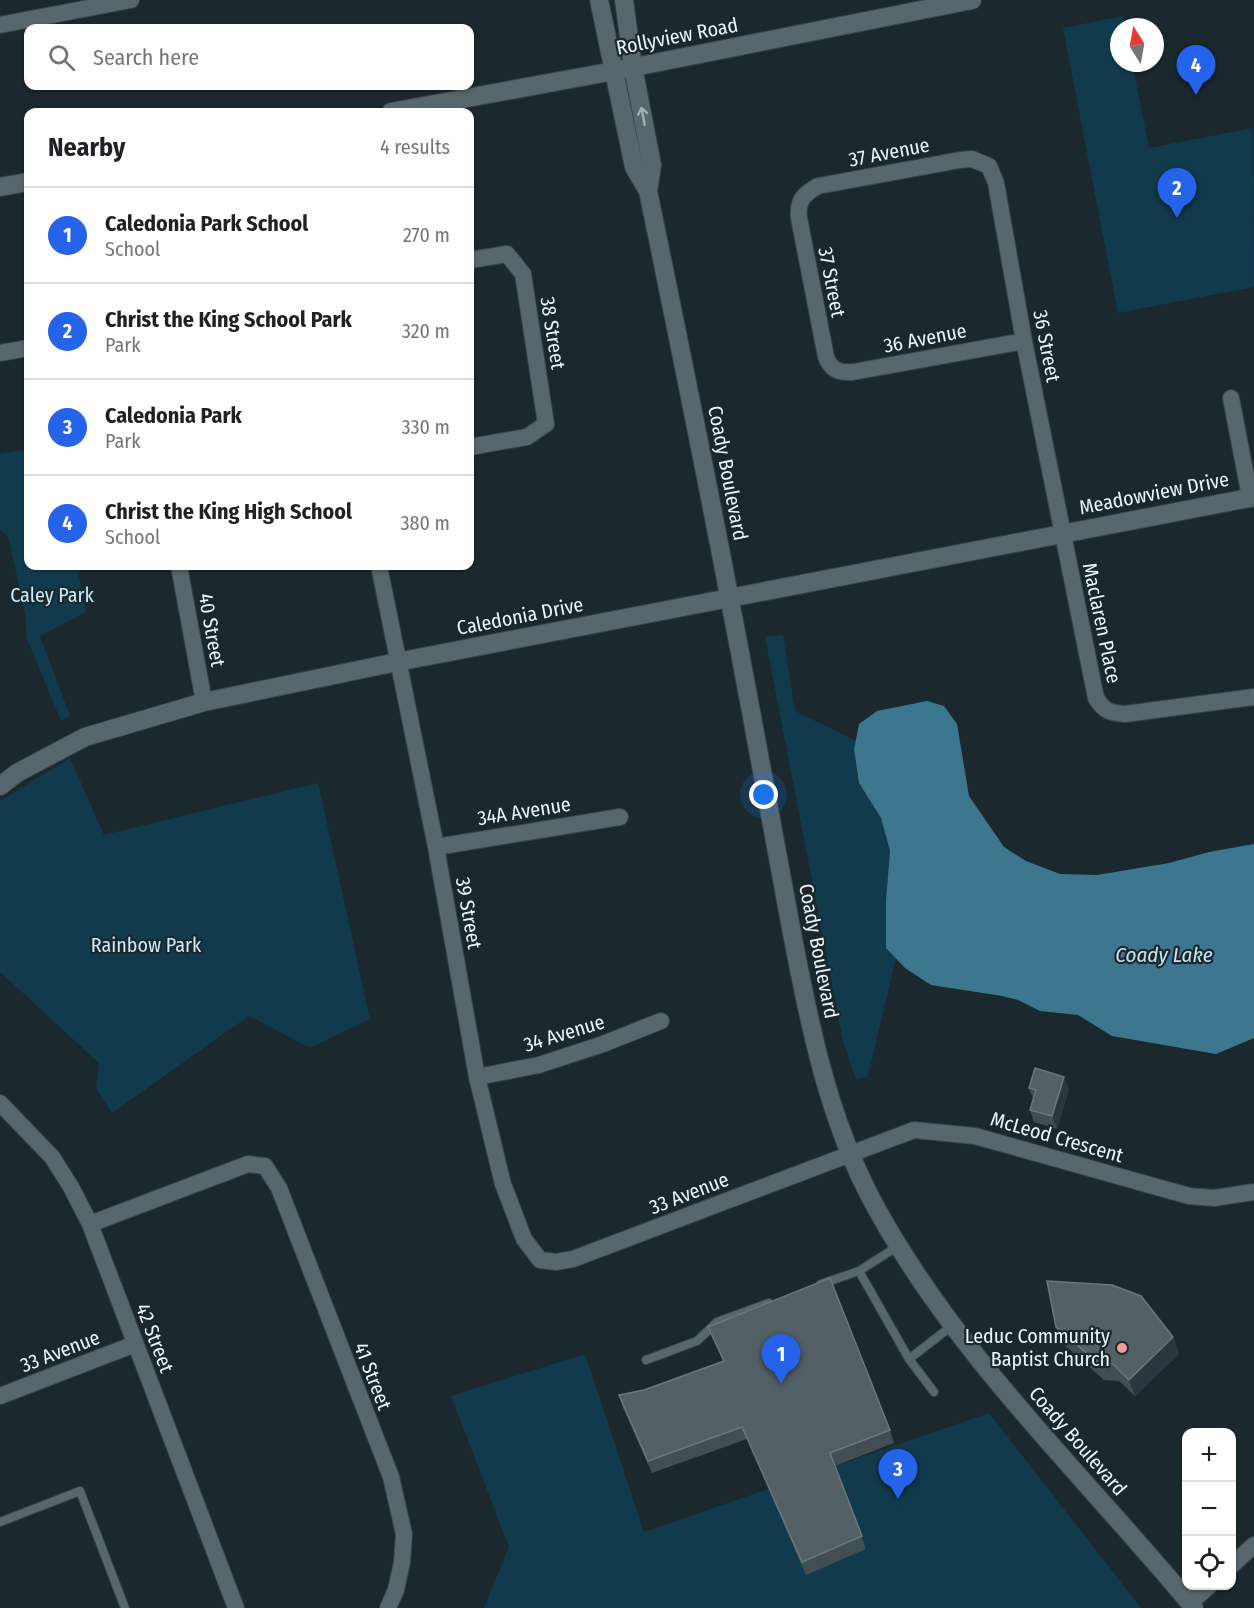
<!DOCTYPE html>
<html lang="en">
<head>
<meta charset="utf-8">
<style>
	:root { --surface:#fff; --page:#f6f6f6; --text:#202124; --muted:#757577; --line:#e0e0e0; --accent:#2563eb }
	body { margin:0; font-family:"Fira Sans Condensed",sans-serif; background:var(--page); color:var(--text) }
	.controls { position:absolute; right:18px; bottom:18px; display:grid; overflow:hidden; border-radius:12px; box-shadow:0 2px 4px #0004 }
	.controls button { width:54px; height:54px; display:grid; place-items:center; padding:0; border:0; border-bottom:2px solid var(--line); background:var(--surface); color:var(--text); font:30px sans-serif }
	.compass { position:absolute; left:1110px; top:18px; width:54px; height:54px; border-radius:50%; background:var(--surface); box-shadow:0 2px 4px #0004; rotate:349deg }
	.you { position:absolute; left:764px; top:795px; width:21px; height:21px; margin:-15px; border:4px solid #fff; border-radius:50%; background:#1a73e8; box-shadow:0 0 0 9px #1a73e833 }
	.badge { display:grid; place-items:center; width:39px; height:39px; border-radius:50%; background:var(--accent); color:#fff; font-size:20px; font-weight:700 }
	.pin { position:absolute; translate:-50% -50px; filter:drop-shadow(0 2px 3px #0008) }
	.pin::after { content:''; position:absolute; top:32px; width:21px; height:18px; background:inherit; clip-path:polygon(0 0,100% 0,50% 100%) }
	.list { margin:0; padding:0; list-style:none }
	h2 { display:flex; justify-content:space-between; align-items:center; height:78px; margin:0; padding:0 24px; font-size:26px }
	h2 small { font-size:20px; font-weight:400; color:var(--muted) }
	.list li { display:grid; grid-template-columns:39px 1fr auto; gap:18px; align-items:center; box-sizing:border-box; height:96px; padding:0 24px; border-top:2px solid var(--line) }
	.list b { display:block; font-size:22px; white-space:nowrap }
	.list p { margin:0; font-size:20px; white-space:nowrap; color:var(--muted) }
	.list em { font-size:20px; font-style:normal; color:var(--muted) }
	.icon { flex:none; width:33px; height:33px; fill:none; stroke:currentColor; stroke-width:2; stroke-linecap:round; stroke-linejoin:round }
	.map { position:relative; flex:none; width:1254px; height:1608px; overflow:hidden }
	.search { position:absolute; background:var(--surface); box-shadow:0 2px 4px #0004; left:24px; top:24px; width:450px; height:66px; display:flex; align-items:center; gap:15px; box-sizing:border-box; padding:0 21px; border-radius:12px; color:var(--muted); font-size:22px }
	.panel { position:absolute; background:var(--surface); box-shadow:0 2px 4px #0004; left:24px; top:108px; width:450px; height:462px; border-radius:12px }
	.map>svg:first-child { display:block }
	.green { fill:#113b4c }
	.water { fill:#3d768f }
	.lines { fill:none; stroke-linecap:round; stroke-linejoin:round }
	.lane-casing { stroke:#384248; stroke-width:10 }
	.street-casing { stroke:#384248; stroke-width:18 }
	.secondary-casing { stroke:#384248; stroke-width:20 }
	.lane { stroke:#58666d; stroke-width:8 }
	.street { stroke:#58666d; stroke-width:16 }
	.secondary { stroke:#58666d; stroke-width:18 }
	.wall { fill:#414e54 }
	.shaded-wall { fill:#2a373e }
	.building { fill:#536066; stroke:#6c777d; stroke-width:1.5 }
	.oneway { stroke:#a2aeb3 }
	.poi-dot { fill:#f59b9c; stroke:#1b282e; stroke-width:2 }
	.labels { text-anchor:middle; stroke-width:4.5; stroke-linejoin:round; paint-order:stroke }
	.street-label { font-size:20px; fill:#edf5f9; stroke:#1b282e }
	.park-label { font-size:20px; fill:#c9eafa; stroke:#1b282e }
	.poi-label { font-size:20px; fill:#edf5f9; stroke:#1b282e; text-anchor:end }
	.water-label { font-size:21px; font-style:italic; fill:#c5e5f5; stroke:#1b282e }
</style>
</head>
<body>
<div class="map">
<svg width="1254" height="1608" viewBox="0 0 1254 1608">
	<rect width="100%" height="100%" fill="#1b282e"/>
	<!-- green -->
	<path class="green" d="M1123 16 1125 27H1119V63H1132L1149 148 1253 128 1254 287 1118 313 1063 28Z
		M28 449V566H77L86 612 40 636 70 716 61 721 27 639 25 613 8 536 0 530V454Z
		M783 635 795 711 856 741 854 749 859 783 881 818 890 851 886 948 896 958 868 1076 856 1080 843 1041 765 637Z
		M70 758 104 835 318 783 370 1019 310 1048 249 1016 112 1113 96 1088 99 1063 0 972V801Z
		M585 1354 644 1532 989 1413 1141 1608H484L509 1547 451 1396Z"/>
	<!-- water -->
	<path class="water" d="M927 701 944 706 957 724 969 796 1004 847 1026 861 1060 874 1097 875 1169 863 1209 852 1254 844V1038L1216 1054 1112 1036 1078 1015 1040 1011 1018 1000 1002 996 931 985 905 968 886 948V901L890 851 881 818 859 783 854 749 859 724 877 711Z"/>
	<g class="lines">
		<!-- lane casing -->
		<g class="lane-casing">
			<path id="lane" d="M898 1246 859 1271 909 1359 953 1325
				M821 1284 859 1271
				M909 1359 934 1392
				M646 1360 697 1341 717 1322 769 1303
				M0 1522 80 1491 125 1608"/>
		</g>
		<!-- street casing -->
		<g class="street-casing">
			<path id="street" d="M0 25 131 0
				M470 260 507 254 523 274 546 424 527 437 470 447
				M1024 341 853 372C839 373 831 370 826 357L799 218C797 200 804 194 818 186L960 160 972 159 989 166 996 183 1024 341 1096 698C1104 711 1110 713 1125 714L1254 697
				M0 353 28 348
				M1231 398 1250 497
				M179 566 204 702
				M379 566 436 847 477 1077 503 1184 524 1239 540 1260 556 1262 573 1259 914 1130 975 1136 1189 1196 1214 1198 1254 1192
				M436 847 620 817
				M477 1077 539 1065 603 1044 661 1021
				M0 1103 52 1157 71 1187 90 1224 236 1608
				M90 1224 248 1164 265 1166 279 1188 391 1477 404 1534 402 1562 396 1590 388 1608
				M0 1396 135 1344
				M1232 1565 1254 1545
				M1190 1603 1209 1586"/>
		</g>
		<!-- secondary casing -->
		<g class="secondary-casing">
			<path id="secondary" d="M599 0 634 167 648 191
				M624 0 633 67 652 165 648 191C686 375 723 559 757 744 768 805 780 867 791 928 809 1023 828 1119 874 1204 957 1357 1085 1476 1194 1608
				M391 112 614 71 972 0
				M0 187 28 182
				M0 786 17 773 85 737 204 702 397 662 1254 497"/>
		</g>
		<!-- lane -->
		<use href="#lane" class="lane"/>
		<!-- street -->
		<use href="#street" class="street"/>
		<!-- secondary -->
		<use href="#secondary" class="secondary"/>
	</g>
	<!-- wall -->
	<path class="wall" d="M1029 1088 1069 1089 1057 1129 1034 1122 1030 1110 1033 1099Z
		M708 1327 890 1430 894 1443 835 1466 866 1549 806 1575 747 1439 652 1473 623 1408 619 1395 644 1390 723 1361Z
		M1056 1327 1173 1337 1179 1354 1135 1396 1119 1381 1104 1380 1062 1343Z"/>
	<!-- shaded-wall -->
	<path class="shaded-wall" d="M1064 1077 1069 1089 1057 1129 1052 1116Z
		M1173 1337 1179 1354 1135 1396 1129 1380Z"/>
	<!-- building -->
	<path class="building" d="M1035 1068 1064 1077 1052 1116 1030 1110 1036 1090 1029 1088Z
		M830 1278 890 1430 830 1453 862 1536 802 1562 742 1427 648 1461 619 1395 644 1390 724 1361 708 1327Z
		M1047 1281 1112 1285 1141 1296 1173 1337 1129 1380 1113 1364 1098 1363 1056 1327Z"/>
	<!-- one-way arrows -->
	<defs><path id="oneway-shaft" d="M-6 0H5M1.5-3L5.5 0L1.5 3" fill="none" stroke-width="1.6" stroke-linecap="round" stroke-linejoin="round" transform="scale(1.5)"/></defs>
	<use class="oneway" href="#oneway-shaft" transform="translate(643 116) rotate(-101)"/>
	<!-- markers -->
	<circle class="poi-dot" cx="1122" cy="1348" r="6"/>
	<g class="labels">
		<!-- street labels -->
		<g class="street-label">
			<text transform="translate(677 36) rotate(-11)" y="7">Rollyview Road</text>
			<text transform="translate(889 152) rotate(-11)" y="7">37 Avenue</text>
			<text transform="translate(832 282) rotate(79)" y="7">37 Street</text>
			<text transform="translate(553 333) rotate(81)" y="7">38 Street</text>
			<text transform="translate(925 338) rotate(-11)" y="7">36 Avenue</text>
			<text transform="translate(1047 346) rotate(79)" y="7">36 Street</text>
			<text transform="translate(728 473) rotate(79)" y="7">Coady Boulevard</text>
			<text transform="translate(1154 493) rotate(-11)" y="7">Meadowview Drive</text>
			<text transform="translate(520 616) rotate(-11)" y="7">Caledonia Drive</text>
			<text transform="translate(1102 623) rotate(78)" y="7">Maclaren Place</text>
			<text transform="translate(212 630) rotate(80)" y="7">40 Street</text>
			<text transform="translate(524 811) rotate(-9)" y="7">34A Avenue</text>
			<text transform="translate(469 913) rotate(80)" y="7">39 Street</text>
			<text transform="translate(819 951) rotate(79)" y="7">Coady Boulevard</text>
			<text transform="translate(564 1033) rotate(-17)" y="7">34 Avenue</text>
			<text transform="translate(1057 1137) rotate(16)" y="7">McLeod Crescent</text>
			<text transform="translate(689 1193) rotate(-21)" y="7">33 Avenue</text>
			<text transform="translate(155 1338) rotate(69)" y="7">42 Street</text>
			<text transform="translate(60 1351) rotate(-21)" y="7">33 Avenue</text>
			<text transform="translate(373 1376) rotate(69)" y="7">41 Street</text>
			<text transform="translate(1078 1441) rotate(49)" y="7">Coady Boulevard</text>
		</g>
		<!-- park labels -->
		<g class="park-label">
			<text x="52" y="602">Caley Park</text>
			<text x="146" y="952">Rainbow Park</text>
		</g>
		<!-- poi labels -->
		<g class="poi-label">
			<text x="1110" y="1343">Leduc Community<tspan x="1110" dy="23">Baptist Church</tspan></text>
		</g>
		<!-- water labels -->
		<g class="water-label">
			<text x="1164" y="962">Coady Lake</text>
		</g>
	</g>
</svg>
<div class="controls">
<button>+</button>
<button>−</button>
<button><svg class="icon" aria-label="locate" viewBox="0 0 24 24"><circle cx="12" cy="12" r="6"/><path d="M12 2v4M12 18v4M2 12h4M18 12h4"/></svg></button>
</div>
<svg class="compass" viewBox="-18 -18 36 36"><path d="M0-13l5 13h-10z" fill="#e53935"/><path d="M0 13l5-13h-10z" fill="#757577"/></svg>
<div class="you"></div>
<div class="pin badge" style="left:781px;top:1384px">1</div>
<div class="pin badge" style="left:1177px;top:218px">2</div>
<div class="pin badge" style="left:898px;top:1499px">3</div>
<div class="pin badge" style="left:1196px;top:95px">4</div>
<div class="search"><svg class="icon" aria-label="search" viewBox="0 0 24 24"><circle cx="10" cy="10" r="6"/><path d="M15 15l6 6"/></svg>Search here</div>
<section class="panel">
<h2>Nearby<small>4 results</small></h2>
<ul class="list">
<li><span class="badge">1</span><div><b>Caledonia Park School</b><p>School</p></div><em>270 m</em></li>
<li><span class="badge">2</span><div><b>Christ the King School Park</b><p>Park</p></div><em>320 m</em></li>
<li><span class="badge">3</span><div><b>Caledonia Park</b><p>Park</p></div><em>330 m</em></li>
<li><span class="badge">4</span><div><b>Christ the King High School</b><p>School</p></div><em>380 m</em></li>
</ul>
</section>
</div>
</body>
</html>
